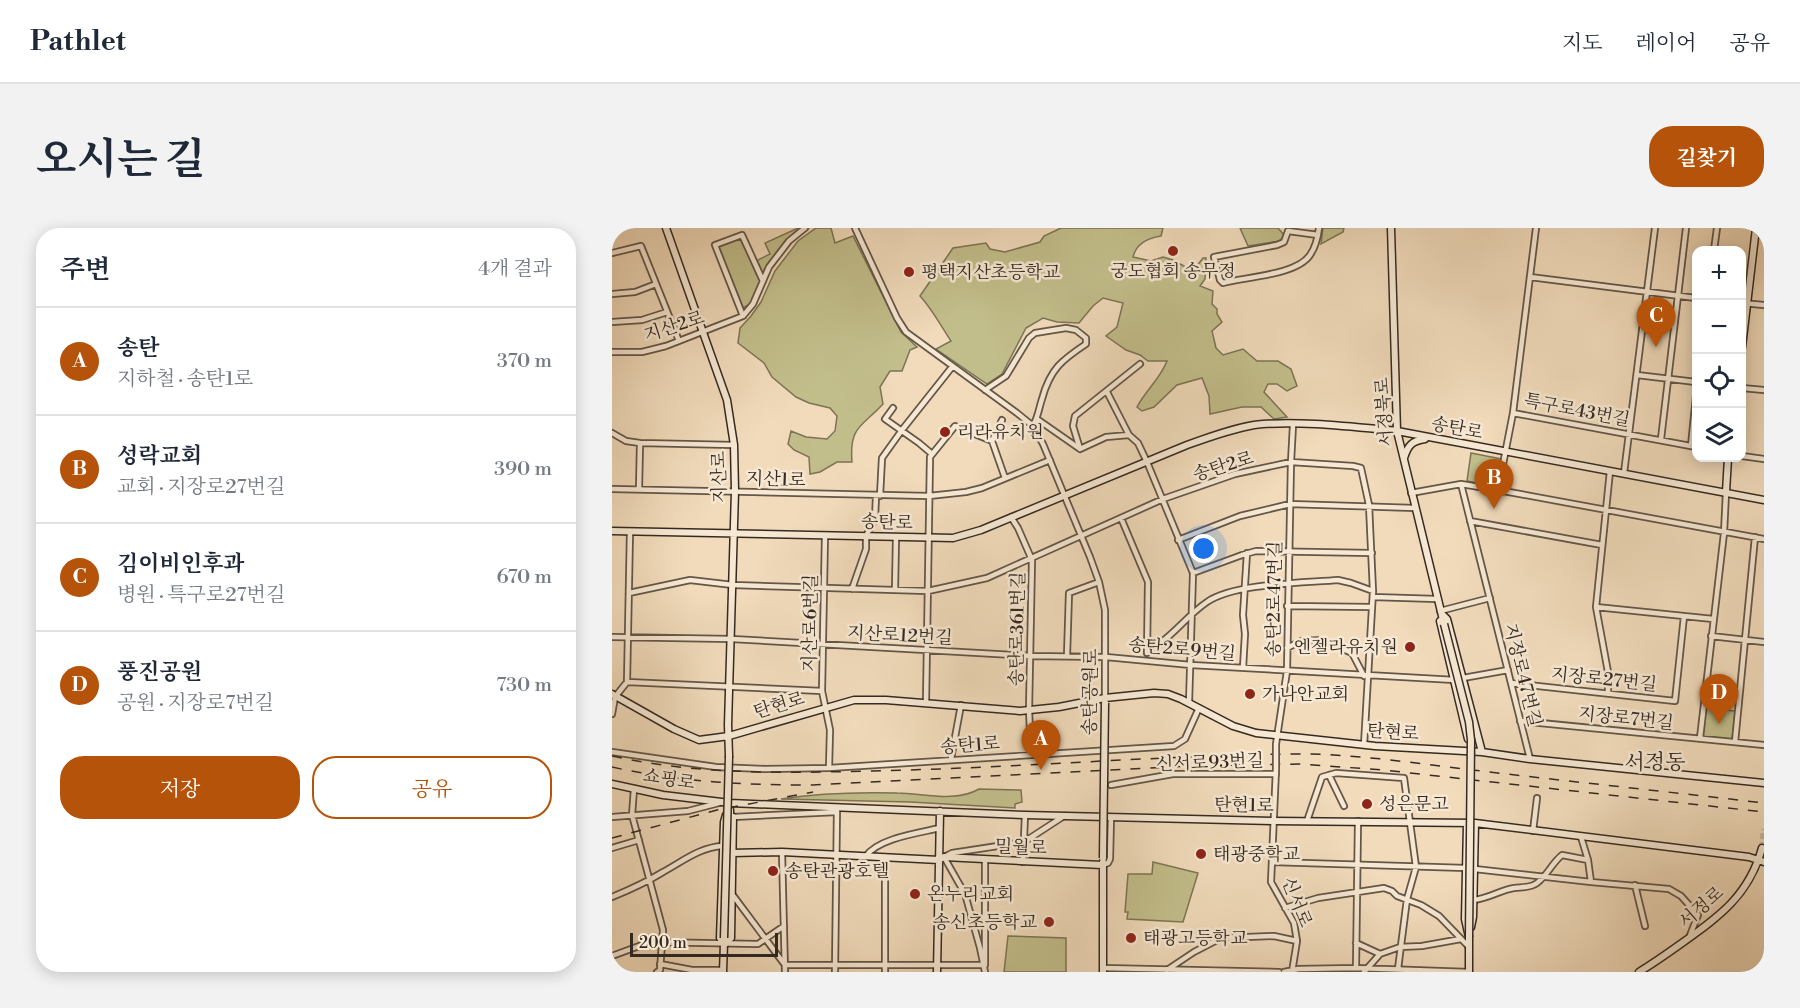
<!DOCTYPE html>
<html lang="ko">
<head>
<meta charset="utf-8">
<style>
	:root { --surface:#fff; --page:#f2f2f3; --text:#1f2937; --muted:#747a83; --line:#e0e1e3; --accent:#b45309 }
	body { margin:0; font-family:"Libre Bodoni","Noto Serif KR",serif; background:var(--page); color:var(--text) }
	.controls { position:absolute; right:18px; top:18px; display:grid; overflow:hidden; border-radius:12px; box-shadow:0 3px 15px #0003 }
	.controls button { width:54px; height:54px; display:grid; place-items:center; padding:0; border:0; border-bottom:2px solid var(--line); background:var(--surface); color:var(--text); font:30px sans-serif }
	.scale { position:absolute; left:18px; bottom:15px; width:148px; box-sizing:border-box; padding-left:6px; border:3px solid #352a22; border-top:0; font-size:16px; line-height:21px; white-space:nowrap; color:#352a22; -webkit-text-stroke:4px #f6e8d3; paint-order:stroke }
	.you { position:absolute; left:592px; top:321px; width:21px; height:21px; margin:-15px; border:4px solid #fff; border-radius:50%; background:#1a73e8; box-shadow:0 0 0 9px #1a73e833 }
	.badge { display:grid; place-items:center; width:39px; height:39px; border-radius:50%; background:var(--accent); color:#fff; font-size:20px; font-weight:700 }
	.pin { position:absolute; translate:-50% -50px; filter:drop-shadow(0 2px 3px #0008) }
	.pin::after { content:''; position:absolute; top:32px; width:21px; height:18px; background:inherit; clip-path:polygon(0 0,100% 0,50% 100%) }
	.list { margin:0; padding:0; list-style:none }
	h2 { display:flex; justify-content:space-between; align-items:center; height:78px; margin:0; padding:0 24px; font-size:26px }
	h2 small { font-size:20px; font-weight:400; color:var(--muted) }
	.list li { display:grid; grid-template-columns:39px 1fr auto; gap:18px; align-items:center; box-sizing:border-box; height:108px; padding:0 24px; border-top:2px solid var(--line) }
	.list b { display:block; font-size:22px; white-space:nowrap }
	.list p { margin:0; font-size:20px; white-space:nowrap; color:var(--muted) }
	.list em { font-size:20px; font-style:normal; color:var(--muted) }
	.actions { display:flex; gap:12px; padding:18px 24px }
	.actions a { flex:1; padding:14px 0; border:2px solid var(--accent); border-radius:24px; text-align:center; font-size:21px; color:var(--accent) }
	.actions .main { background:var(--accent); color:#fff }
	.icon { flex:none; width:33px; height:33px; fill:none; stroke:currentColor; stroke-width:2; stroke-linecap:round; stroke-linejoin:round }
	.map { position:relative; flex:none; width:1152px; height:744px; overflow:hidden; border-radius:24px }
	header { display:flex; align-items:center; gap:36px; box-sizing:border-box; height:84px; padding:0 30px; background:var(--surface); border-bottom:2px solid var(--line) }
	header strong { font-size:28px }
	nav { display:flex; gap:33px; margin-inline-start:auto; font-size:21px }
	.intro { display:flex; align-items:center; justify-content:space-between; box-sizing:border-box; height:144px; padding:0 36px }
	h1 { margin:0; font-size:42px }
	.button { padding:15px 27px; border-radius:24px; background:var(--accent); color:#fff; font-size:21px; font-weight:700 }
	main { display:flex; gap:36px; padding:0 36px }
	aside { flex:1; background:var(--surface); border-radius:24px; box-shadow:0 3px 15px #0003 }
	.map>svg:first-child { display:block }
	.green { fill:#c2be8b; stroke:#7c7456; stroke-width:1.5 }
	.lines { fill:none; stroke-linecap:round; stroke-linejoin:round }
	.secondary-tunnel { stroke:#cbb89c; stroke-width:6; stroke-dasharray:6 3; stroke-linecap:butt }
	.street-casing { stroke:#645648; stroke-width:8 }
	.secondary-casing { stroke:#352a22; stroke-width:9 }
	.street { stroke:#f6e8d3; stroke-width:4.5 }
	.secondary { stroke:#f6e8d3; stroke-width:6 }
	.rail { stroke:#352a22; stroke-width:1.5; stroke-dasharray:10 10; stroke-linecap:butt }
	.street-bridge-casing { stroke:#645648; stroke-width:8; stroke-linecap:butt }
	.secondary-bridge-casing { stroke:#352a22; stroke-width:9; stroke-linecap:butt }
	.street-bridge { stroke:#f6e8d3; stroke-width:4.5 }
	.secondary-bridge { stroke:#f6e8d3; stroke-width:6 }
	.poi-dot { fill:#8f2418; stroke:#f6e8d3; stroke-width:2 }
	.labels { text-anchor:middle; stroke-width:5; stroke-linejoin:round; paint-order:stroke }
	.poi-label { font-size:18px; fill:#352a22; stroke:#f6e8d3; text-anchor:start }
	.street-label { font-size:18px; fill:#352a22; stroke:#f6e8d3 }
	.quarter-label { font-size:21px; fill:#352a22; stroke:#f6e8d3 }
</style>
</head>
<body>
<header>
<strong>Pathlet</strong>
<nav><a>지도</a><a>레이어</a><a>공유</a></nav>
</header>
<div class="intro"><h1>오시는 길</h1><a class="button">길찾기</a></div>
<main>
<aside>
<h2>주변<small>4개 결과</small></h2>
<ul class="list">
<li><span class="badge">A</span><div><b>송탄</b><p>지하철 · 송탄1로</p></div><em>370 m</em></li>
<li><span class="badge">B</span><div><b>성락교회</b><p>교회 · 지장로27번길</p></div><em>390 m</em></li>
<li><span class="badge">C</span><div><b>김이비인후과</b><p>병원 · 특구로27번길</p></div><em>670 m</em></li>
<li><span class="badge">D</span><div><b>풍진공원</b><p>공원 · 지장로7번길</p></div><em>730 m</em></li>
</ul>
<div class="actions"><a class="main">저장</a><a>공유</a></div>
</aside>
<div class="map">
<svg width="1152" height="744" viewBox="0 0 1152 744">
	<rect width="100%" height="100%" fill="#f1dbbb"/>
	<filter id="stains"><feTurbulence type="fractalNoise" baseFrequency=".00333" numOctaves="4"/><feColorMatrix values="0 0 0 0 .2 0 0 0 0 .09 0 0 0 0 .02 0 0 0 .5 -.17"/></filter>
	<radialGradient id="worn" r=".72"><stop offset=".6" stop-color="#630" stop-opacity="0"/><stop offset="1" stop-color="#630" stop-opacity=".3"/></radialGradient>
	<!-- green -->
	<path class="green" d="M186 0 188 2 173 17 152 49 144 33 158 26 153 15Z
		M204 0H219L223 15 241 8 289 104 305 119 298 122 290 143H278L268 159 271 176C250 199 237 198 240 234H225L208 244 198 246 197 229 182 222 176 216 179 203 194 209 215 211 223 203 225 188 218 180 197 175 184 169 160 149 152 135 126 115 128 100 139 88 149 74 163 43 186 13Z
		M449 0H551L549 8C536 10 524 16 521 29L539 33 551 29 561 32 581 43 591 30H594L593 51 588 58 601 63 600 76 605 81V86L610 94 600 103 604 120 611 127 631 121 645 133H666L679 141 685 158 675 163 665 156H656L652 164 675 189 662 191 649 179H630L598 186 597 168 590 150 565 157 542 179 530 183 525 179C534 162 548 151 555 133H536L528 127 514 122 494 108 505 99 511 75 491 70 481 78 467 95 445 94 431 90 414 100 390 146 375 156 324 121 339 113C329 98 320 81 308 68L341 20 374 15 378 21 393 24 428 14 432 8Z
		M628 0H666L672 7 668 13 636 18Z
		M711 0H732L731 4 709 16Z
		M129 10 149 55 138 76 131 80 106 18Z
		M859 225 890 231 885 259 855 253Z
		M1093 480 1123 483 1120 512 1090 508Z
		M367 561 409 562 410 574 403 576V580L298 574 169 571C207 565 246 564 285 565 311 565 343 575 367 561Z
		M541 634 586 645 571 694 515 691 516 684H513L516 646H540Z
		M396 708 454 710V744H392Z"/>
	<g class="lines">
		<!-- secondary-tunnel -->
		<path class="secondary-tunnel" d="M1150 620 1152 601"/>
		<!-- street casing -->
		<g class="street-casing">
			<path id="street" d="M243 0 285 90 294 104 405 185 421 198 431 216 478 329 487 354 493 382V470
				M706 7 676 3 672 14 665 17 602 29 608 52 611 55C633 49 685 47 698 27 703 20 706 8 707 0
				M1102 22 1105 0
				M0 25 29 18 67 113
				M918 49 1084 70
				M0 66 23 64 44 56
				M1130 75 1152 77
				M131 88 103 17 130 7 151 53
				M0 94 30 92 55 84
				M0 124H30L54 118 131 88 141 76 157 39 177 13 193 0
				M528 136 463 188 461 198 468 221 494 209 517 207 526 215 535 234 581 345 577 475
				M1025 147 1084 154
				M1130 160 1152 162
				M373 162 394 148 417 110 423 105 454 100 464 102 474 110V116C450 132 438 141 430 171 427 180 426 189 421 198
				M495 164 517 207
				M281 180 273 191 307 215 320 226
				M901 185 1084 219
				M425 191 468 221
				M0 205 14 213 28 215 122 217
				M1049 211 1074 0
				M380 213 390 192
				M1079 218 1084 168
				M1130 228 1152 231
				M1012 245 1043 0
				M849 256 918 531
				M0 261 317 268 354 264 370 260 438 232
				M27 261 28 215
				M886 262 901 185 924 0
				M799 265 849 256 886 262 1152 311
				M268 268 270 230 290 202 340 139
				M399 289 406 300 420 332 417 482 419 526
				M509 290 536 354 535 425
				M858 293 990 317
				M213 307 210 463 218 502 217 540
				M566 312 628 288 678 276 803 280
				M581 345 630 327 644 323 760 325
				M240 361 254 321V308L263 291 264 268
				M283 362 284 309
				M17 365 78 352 121 357 316 363 375 350 551 271 623 246 679 234 741 238 749 240 757 277 761 363 752 517
				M761 369 825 371
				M675 378 760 379
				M984 379 1101 391
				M828 383 878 370
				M1099 408 1152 414
				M0 409 120 411 418 428 494 429 579 437 843 452
				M675 420 689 413 711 412 740 425 752 448
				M535 424C559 411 573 389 595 374 623 355 692 355 726 352L739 355 761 363
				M455 428 457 365 487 354
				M631 440 633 406 631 387 635 325
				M851 450 896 442
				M15 454 210 463
				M15 454 18 303
				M899 455 1063 473 1072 388
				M996 465V444L984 379 998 243
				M314 475 318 229 343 198 380 213 393 250
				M0 486 3 469 15 454
				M908 493 1152 517
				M1088 510 1112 305 1114 264
				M1123 514 1143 309
				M664 516 675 443 679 234 681 197
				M0 524 104 539 153 541 217 540 562 518 573 511 587 480
				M339 531 349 477
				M664 541 659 654 682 695 685 713 680 744
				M717 547 732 578
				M499 557 561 546H664
				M22 561 20 587 51 702 48 742 45 744
				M0 589 76 583 107 575
				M121 589 225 584
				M695 593 710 549 724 545 792 550 804 639 795 671 786 741
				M921 603 925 570
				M969 609 976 632
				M0 620 27 612
				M170 624 173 744
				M254 628C267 610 307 605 328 600
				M411 634 413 587
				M660 634 854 640 979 654
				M490 637 496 635 498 631 499 589
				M1023 657 1033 698
				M120 666 173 737H373V632
				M0 669C17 662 35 654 51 644 71 633 88 619 111 618
				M861 672C876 671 888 662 902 660 909 659 919 660 925 655 935 648 940 635 950 627L976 632 979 654 1057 661 1069 668 1086 687 1077 710
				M673 680 706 670 772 660 780 663 785 668 809 677 827 688 857 719
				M744 715 768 726 788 719 810 718 849 711
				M0 728 38 714 146 716 172 698
				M48 736 80 742H111
				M491 740 667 744
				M744 740 746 593
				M555 742 582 724 609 710 662 708 685 713
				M223 744 225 579
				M273 744V629
				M373 744 368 720 353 666 332 629 340 625 412 614 452 588
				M672 744 686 741 744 740 857 744
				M752 744 768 726"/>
		</g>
		<!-- secondary casing -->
		<g class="secondary-casing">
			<path id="secondary" d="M54 0 115 172 122 217 123 263 116 497 117 528
				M779 0 785 203 832 396
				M1130 119 1144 0
				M792 230C796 217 800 213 813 211
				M1114 264 1116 230
				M0 303 341 310 369 302 575 217C597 209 619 201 642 197 684 192 742 199 785 203L1152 272
				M830 386 835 391 870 524
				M828 393 856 511
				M0 466 62 501 87 512 117 508 242 472H274L408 483 447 479 493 470 542 465 556 466 569 471 621 498 644 505 763 518 870 524 918 531 1152 555
				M0 556 51 567 118 575 413 587 661 593 863 595 1137 629 1152 634
				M114 587 112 594 108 710 112 717 119 710 121 589H118V582
				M855 596 853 691 857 709V744
				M120 625 170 624 327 632 332 629 490 637
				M491 634V744
				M859 699 861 689 863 595
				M111 744 112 715
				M325 744 328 583
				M1027 744C1042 735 1056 725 1070 715 1108 688 1137 667 1150 620"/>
		</g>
		<!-- street -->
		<use href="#street" class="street"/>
		<!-- secondary -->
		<use href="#secondary" class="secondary"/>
		<!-- rail -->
		<path class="rail" d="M0 528C86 547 172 545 260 543 400 540 539 528 678 526 742 525 806 536 869 543 963 554 1058 564 1152 575
			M0 539C67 554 133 557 201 557L580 538 688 536 771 542 1152 584
			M0 610 105 582 201 564"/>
		<!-- street-bridge casing -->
		<g class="street-bridge-casing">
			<path id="street-bridge" d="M664 541V516"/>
		</g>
		<!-- secondary-bridge casing -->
		<g class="secondary-bridge-casing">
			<path id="secondary-bridge" d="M832 396 857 494 859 512 857 709
				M491 630 493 475
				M112 710 117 528"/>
		</g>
		<!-- street-bridge -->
		<use href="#street-bridge" class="street-bridge"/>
		<!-- secondary-bridge -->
		<use href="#secondary-bridge" class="secondary-bridge"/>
	</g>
	<!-- markers -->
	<g class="poi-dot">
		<circle cx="561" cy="23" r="6"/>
		<circle cx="297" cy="44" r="6"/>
		<circle cx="333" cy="204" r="6"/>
		<circle cx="798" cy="419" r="6"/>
		<circle cx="638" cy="466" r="6"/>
		<circle cx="755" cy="576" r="6"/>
		<circle cx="589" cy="626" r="6"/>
		<circle cx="161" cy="643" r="6"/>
		<circle cx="303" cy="666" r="6"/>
		<circle cx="437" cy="694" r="6"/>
		<circle cx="519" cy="710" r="6"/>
	</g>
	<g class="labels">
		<!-- poi labels -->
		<g class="poi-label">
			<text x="561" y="49" text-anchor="middle">궁도협회 송무정</text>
			<text x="309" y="50">평택지산초등학교</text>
			<text x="345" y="210">리라유치원</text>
			<text x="786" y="425" text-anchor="end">엔젤라유치원</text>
			<text x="650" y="472">가나안교회</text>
			<text x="767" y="582">성은문고</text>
			<text x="601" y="632">태광중학교</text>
			<text x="173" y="649">송탄관광호텔</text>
			<text x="315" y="672">온누리교회</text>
			<text x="425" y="700" text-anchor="end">송신초등학교</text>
			<text x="531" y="716">태광고등학교</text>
		</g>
		<!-- street labels -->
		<g class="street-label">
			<text transform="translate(62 98) rotate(-18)" y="6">지산2로</text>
			<text transform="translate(965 182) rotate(11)" y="6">특구로43번길</text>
			<text transform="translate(772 184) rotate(-94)" y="6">서정북로</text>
			<text transform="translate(845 200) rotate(11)" y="6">송탄로</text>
			<text transform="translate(611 238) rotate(-17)" y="6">송탄2로</text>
			<text transform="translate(107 249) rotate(-91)" y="6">지산로</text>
			<text transform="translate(164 251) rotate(2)" y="6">지산1로</text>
			<text transform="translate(275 294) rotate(2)" y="6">송탄로</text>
			<text transform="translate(662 371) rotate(-89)" y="6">송탄2로47번길</text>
			<text transform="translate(198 395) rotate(-89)" y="6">지산로6번길</text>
			<text transform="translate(405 401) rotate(-89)" y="6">송탄로361번길</text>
			<text transform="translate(288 407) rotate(3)" y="6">지산로12번길</text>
			<text transform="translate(570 421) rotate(5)" y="6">송탄2로9번길</text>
			<text transform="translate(911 447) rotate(76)" y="6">지장로47번길</text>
			<text transform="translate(992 451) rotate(6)" y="6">지장로27번길</text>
			<text transform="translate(478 464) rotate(-89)" y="6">송탄공원로</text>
			<text transform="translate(167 477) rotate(-17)" y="6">탄현로</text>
			<text transform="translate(1014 490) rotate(6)" y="6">지장로7번길</text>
			<text transform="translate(781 504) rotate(4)" y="6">탄현로</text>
			<text transform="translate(358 517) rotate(-4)" y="6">송탄1로</text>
			<text transform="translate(598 534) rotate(-2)" y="6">신서로93번길</text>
			<text transform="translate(57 551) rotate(9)" y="6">쇼핑로</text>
			<text transform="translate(632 577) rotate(1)" y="6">탄현1로</text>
			<text transform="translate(409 619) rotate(2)" y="6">밀월로</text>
			<text transform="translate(685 674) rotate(68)" y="6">신서로</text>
			<text transform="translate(1089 679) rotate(-41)" y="6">서정로</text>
		</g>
		<!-- quarter labels -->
		<g class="quarter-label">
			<text x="1043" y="541">서정동</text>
		</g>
	</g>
	<rect width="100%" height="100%" filter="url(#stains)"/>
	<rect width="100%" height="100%" fill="url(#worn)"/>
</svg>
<div class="controls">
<button>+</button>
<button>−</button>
<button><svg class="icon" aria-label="locate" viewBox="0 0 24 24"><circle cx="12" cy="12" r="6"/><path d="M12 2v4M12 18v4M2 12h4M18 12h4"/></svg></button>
<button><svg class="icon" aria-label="layers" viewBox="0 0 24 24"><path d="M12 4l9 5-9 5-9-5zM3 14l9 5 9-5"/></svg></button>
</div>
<div class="scale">200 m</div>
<div class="you"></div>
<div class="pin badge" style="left:429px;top:542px">A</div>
<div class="pin badge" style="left:882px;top:281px">B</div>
<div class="pin badge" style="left:1044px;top:119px">C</div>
<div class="pin badge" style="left:1107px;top:496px">D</div>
</div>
</main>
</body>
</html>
